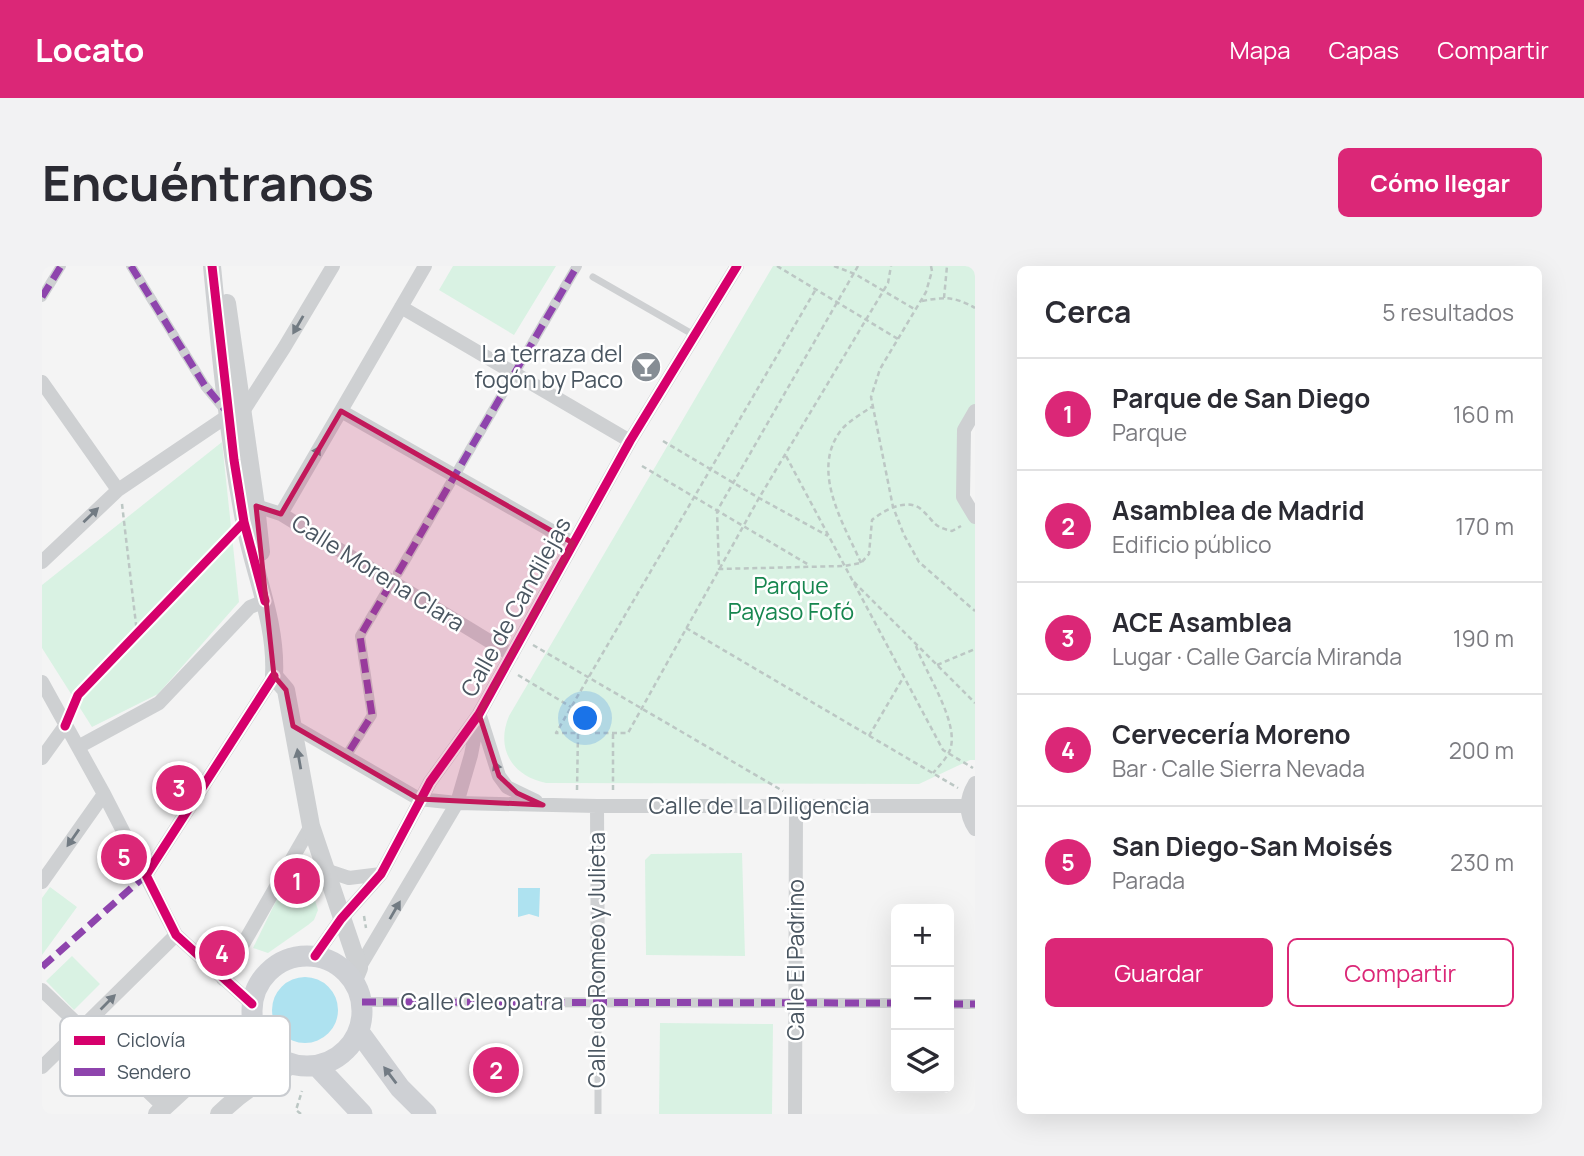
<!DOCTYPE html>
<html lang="es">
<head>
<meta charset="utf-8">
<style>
	:root { --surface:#fff; --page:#f2f2f3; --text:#2b2b33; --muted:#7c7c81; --line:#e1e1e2; --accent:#db2777 }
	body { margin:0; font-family:Manrope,sans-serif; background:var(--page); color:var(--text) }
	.controls { position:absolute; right:21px; bottom:21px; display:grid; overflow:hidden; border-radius:10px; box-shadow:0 7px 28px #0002 }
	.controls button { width:63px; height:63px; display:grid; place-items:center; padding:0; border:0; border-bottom:2px solid var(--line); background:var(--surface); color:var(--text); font:35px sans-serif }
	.you { position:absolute; left:544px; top:453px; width:24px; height:24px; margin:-18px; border:5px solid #fff; border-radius:50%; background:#1a73e8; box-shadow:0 0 0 10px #1a73e833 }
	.badge { display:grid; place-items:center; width:46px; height:46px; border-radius:50%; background:var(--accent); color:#fff; font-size:23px; font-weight:700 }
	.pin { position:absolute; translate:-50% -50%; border:4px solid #fff; box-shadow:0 2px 7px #0006 }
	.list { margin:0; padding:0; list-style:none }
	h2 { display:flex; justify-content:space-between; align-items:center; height:91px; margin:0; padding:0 28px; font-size:30px }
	h2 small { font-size:23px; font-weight:400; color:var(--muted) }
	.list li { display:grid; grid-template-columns:46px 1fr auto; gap:21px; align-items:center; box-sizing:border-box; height:112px; padding:0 28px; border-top:2px solid var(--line) }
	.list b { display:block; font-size:26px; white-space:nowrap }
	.list p { margin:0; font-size:23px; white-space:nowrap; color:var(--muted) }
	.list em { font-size:23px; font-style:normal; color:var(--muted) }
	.actions { display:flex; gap:14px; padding:21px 28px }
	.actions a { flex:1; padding:16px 0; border:2px solid var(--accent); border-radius:10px; text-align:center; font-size:24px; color:var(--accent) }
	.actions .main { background:var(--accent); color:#fff }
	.icon { flex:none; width:38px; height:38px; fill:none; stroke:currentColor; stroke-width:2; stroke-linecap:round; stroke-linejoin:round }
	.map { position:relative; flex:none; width:933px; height:848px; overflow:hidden; border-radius:10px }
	header { display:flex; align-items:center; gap:42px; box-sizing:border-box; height:98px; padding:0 35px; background:var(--accent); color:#fff }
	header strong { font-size:33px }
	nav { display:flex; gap:38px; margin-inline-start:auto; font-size:24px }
	.intro { display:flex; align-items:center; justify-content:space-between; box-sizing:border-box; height:168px; padding:0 42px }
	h1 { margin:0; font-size:49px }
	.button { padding:18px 32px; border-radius:10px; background:var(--accent); color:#fff; font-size:24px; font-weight:700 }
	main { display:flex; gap:42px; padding:0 42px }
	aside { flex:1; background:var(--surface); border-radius:10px; box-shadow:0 7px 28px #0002 }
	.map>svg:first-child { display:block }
	.green { fill:#d9f2e3 }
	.water { fill:#aee2f0 }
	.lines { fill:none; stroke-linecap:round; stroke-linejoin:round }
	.path { stroke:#bcc7c4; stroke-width:2.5; stroke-dasharray:5 3.5; stroke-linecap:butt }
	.service { stroke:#ced0d2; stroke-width:7 }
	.pedestrian { stroke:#ced0d2; stroke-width:10 }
	.minor { stroke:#ced0d2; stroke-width:14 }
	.tertiary { stroke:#ced0d2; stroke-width:18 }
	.secondary { stroke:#ced0d4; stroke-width:21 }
	.quiet { stroke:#8e44ad; stroke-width:7; stroke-dasharray:14 7; stroke-linecap:butt }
	.cycleway-casing { stroke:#fff; stroke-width:13 }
	.cycleway { stroke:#d6006c; stroke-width:9 }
	.oneway { fill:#727b83 }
	.oneway2 { fill:#727b84 }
	.marked { fill:#c2185b; fill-opacity:0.2; stroke:#c2185b; stroke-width:5; stroke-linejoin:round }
	.labels { text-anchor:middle; stroke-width:5; stroke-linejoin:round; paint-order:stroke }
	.poi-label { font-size:23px; fill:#4a5661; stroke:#fff; text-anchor:end }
	.street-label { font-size:23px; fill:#4a5661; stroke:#fff }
	.park-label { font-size:23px; fill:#17864f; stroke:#fff }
	.key { fill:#fff; stroke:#c9ccd0; stroke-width:2 }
	.key-label { font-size:19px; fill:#4a5661 }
</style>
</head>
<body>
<header>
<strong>Locato</strong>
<nav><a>Mapa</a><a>Capas</a><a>Compartir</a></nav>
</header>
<div class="intro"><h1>Encuéntranos</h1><a class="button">Cómo llegar</a></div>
<main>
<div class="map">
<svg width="933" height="848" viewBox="0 0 933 848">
	<rect width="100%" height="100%" fill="#f4f4f4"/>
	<!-- green -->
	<path class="green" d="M411 0H514L472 69 397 24Z
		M731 0H933V145L922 164 921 231 933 251V494H928L877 518 504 517C471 510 453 484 467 450Z
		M180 176 197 336 116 428 50 461 0 382V319Z
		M258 586 276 644 272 654 266 659 226 687 211 682Z
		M700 587 703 690 604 689 603 594 609 588Z
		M8 621 35 641 0 689V632Z
		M30 690 58 718 32 744 4 715Z
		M618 757 731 758 730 848H617Z"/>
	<!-- water -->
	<path class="water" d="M476 622H498L497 651 487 648 476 651Z
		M230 744a33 33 0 1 1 66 0a33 33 0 1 1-66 0Z"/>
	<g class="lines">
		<!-- path -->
		<path class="path" d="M735 0 856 73
			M792 0 813 8 874 44
			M816 0 675 245 677 303 802 300 819 297 827 288 830 254C842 244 866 231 880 244 893 256 891 261 910 265L919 260
			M889 0 890 5 884 26 838 103 829 131 851 241 862 269 877 296 933 345
			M902 32 905 0
			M880 35C903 31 912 30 933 42
			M621 175 717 232 786 270
			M744 190 901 484 931 502
			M600 200 767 299
			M80 238 95 367
			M819 297C802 258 767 204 800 163 808 154 821 147 831 140
			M812 316 933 437
			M644 362 916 522
			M491 379 741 525
			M874 380C883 406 918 457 908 484 905 492 897 500 891 507
			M895 399 933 383
			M476 409 529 441
			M536 467H586L717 232 846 17 849 0
			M827 470 861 412
			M535 524 536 467H514L774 23
			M571 524V468
			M322 650 324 662
			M259 848 254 844 260 825"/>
		<!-- service -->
		<path class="service" d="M551 11 652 69
			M556 848V736"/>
		<!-- pedestrian -->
		<path class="pedestrian" d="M89 0 163 120 183 144
			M0 31 19 0
			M356 307 535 0
			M308 484 330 449 318 370 345 324
			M320 736 854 737
			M907 738H933"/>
		<!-- minor -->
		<path class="minor" d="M359 41 588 175
			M0 116 76 224
			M299 145 531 277
			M933 145 922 164 921 231 933 251
			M200 147 242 82 291 0
			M205 237 239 248 470 389
			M239 248 383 0
			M0 296 76 224 187 149 188 141
			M0 416 62 528 134 669 210 738
			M438 450 457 510 465 521 494 535
			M251 460 377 533 415 537 555 540H933
			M36 481 117 437 208 341 223 335
			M0 492 23 460
			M933 517C924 532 922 547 933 563
			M555 540 556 736
			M283 604 307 612 339 608
			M104 609 232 410
			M0 616 62 528
			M273 690 299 653 339 608 388 516 437 448 588 175 695 0
			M317 702 415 537 429 489 436 453
			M181 713 269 560
			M0 724 122 841
			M0 801 134 669
			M753 848 754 541"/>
		<!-- tertiary -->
		<path class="tertiary" d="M170 0C178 84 186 170 202 254 211 306 235 355 232 410L244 424 269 560 317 702 312 714
			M185 37 214 240 219 286
			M115 848 212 759
			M177 848C201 825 221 812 251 799"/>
		<!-- secondary -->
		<path class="secondary" d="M210 745a55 55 0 1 1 110 0a55 55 0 1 1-110 0Z
			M317 766 358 822 384 848
			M275 800 320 848"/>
		<!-- quiet -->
		<path class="quiet" d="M89 0 163 120 185 146
			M0 31 19 0
			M356 307 535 0
			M308 484 330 449 318 370 345 324
			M0 701 104 609
			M320 736 854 737
			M907 738H933"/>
		<!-- cycleway casing -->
		<g class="cycleway-casing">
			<path id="cycleway" d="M170 0 192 194 202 256 223 335
				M23 460 36 429 202 256
				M273 690 299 653 339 608 388 516 437 448 588 175 695 0
				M210 738 134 669 104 609 232 410"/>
		</g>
		<!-- cycleway -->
		<use href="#cycleway" class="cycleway"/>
	</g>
	<!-- one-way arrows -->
	<defs><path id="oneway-solid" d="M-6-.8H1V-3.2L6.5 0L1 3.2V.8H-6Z" transform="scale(1.75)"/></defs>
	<g class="oneway">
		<use href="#oneway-solid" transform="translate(256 59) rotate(120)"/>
		<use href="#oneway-solid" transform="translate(273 189) rotate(-60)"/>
		<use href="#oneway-solid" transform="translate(49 249) rotate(-44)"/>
		<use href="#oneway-solid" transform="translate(257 493) rotate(-100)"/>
		<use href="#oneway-solid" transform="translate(456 505) rotate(-113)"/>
		<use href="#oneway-solid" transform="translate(31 572) rotate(125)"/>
		<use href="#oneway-solid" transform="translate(353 644) rotate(-60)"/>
		<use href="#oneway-solid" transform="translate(66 736) rotate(-45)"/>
	</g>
	<use class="oneway2" href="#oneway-solid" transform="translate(348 809) rotate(-127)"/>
	<!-- marked area -->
	<path class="marked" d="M299 145 531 277 437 448 457 510 475 527 501 539 377 533 251 460 244 424 232 410 214 240 239 248Z"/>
	<!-- icons -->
	<defs>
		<g id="bar-disc" transform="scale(1.575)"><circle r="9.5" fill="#868d94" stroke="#fff"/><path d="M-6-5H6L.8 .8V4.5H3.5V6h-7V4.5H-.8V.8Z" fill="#fff"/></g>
	</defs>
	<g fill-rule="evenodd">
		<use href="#bar-disc" x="604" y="101"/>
	</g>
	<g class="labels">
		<!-- poi labels -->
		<g class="poi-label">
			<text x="581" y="96">La terraza del<tspan x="581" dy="26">fogón by Paco</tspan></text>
		</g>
		<!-- street labels -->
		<g class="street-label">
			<text transform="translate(336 307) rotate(32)" y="8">Calle Morena Clara</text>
			<text transform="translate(474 341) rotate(-61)" y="8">Calle de Candilejas</text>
			<text x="717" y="548">Calle de La Diligencia</text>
			<text transform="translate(555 694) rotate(-90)" y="8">Calle de Romeo y Julieta</text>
			<text transform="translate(754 694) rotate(-90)" y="8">Calle El Padrino</text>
			<text x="440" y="744">Calle Cleopatra</text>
		</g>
		<!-- park labels -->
		<g class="park-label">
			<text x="749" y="328">Parque<tspan x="749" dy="26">Payaso Fofó</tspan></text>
		</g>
	</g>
	<!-- legend -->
	<rect x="18" y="750" width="230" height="80" rx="10" class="key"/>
	<rect x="32" y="770" width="31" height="9" fill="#d6006c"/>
	<rect x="32" y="802" width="31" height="8" fill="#8e44ad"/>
	<g class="key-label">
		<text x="75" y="781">Ciclovía</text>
		<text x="75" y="813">Sendero</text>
	</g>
</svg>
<div class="controls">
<button>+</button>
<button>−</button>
<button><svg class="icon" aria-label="layers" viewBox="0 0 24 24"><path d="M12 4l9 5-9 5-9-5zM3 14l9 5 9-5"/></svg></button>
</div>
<div class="you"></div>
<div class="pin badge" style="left:255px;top:615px">1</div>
<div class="pin badge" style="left:454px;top:804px">2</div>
<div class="pin badge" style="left:137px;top:522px">3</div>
<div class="pin badge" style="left:180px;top:687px">4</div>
<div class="pin badge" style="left:82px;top:591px">5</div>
</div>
<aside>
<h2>Cerca<small>5 resultados</small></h2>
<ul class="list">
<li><span class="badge">1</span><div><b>Parque de San Diego</b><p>Parque</p></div><em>160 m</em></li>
<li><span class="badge">2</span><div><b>Asamblea de Madrid</b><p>Edificio público</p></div><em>170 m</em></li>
<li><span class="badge">3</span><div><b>ACE Asamblea</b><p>Lugar · Calle García Miranda</p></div><em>190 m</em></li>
<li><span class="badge">4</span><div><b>Cervecería Moreno</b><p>Bar · Calle Sierra Nevada</p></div><em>200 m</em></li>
<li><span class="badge">5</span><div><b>San Diego-San Moisés</b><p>Parada</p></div><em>230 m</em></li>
</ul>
<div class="actions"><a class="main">Guardar</a><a>Compartir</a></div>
</aside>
</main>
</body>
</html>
